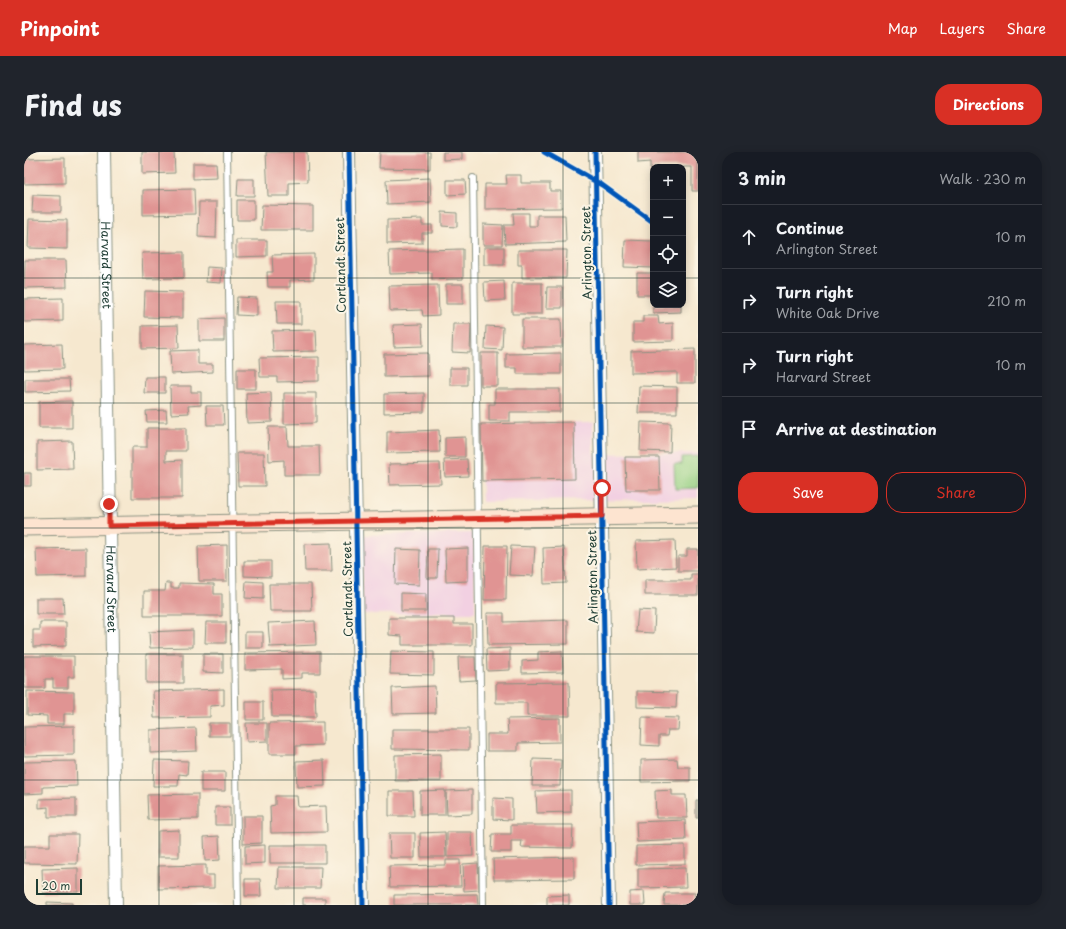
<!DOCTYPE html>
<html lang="en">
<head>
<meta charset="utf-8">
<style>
	:root { --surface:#171b24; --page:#20242c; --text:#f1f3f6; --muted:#9ea1a6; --line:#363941; --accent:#d93025 }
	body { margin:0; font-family:"Playpen Sans",sans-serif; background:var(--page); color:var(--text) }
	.controls { position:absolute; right:12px; top:12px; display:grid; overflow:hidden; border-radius:8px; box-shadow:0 2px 10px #0003 }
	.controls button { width:36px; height:36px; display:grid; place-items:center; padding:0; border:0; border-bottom:1px solid var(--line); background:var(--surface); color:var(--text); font:20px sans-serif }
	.scale { position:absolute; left:12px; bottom:10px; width:46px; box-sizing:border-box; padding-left:4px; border:2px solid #1f3d34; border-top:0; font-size:11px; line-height:14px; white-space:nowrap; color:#1f3d34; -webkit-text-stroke:3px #fcf5e5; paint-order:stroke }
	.stop { position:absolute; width:12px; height:12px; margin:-9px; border:3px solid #d93025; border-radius:50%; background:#fff }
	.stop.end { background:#d93025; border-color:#fff; box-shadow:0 1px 4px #0008 }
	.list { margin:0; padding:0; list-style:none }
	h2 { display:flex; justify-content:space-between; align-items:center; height:52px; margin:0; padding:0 16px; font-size:17px }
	h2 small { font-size:13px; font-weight:400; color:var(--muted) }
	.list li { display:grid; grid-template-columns:26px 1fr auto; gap:12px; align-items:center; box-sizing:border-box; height:64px; padding:0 16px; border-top:1px solid var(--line) }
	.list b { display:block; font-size:15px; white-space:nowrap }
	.list p { margin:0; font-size:13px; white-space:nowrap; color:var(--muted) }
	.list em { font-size:13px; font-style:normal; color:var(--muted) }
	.actions { display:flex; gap:8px; padding:12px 16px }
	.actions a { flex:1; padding:9px 0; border:1px solid var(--accent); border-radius:16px; text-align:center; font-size:14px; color:var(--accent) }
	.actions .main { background:var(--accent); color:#fff }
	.icon { flex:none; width:22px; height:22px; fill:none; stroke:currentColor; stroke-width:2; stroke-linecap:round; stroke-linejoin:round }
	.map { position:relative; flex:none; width:674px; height:753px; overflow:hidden; border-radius:16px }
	header { display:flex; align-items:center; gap:24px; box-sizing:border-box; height:56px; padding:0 20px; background:var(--accent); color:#fff }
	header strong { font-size:19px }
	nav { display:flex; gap:22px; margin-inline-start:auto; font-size:14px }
	.intro { display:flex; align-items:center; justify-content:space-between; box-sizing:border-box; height:96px; padding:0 24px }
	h1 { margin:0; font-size:28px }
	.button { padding:10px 18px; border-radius:16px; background:var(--accent); color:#fff; font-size:14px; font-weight:700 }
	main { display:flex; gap:24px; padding:0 24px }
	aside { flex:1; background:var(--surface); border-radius:16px; box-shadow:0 2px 10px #0003 }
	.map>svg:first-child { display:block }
	.built { fill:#f2d0e2 }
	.green { fill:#96d083; stroke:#5a865c }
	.building { fill:#e09493 }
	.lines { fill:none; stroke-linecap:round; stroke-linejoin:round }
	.service-casing { stroke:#8a9282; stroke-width:8 }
	.minor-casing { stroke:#8a9282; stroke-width:14 }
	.secondary-casing { stroke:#8a9282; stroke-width:19 }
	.service { stroke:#fff; stroke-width:6 }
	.minor { stroke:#fff; stroke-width:12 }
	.secondary { stroke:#fde4d0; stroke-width:17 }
	.cycleway-casing { stroke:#fcf5e5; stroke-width:8 }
	.cycleway { stroke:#0057b8; stroke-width:5 }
	.route { stroke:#d93025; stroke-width:5 }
	.grid { fill:none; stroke:#1f3d34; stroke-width:1; stroke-opacity:0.55 }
	.labels { text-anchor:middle; stroke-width:4; stroke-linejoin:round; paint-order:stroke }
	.street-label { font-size:12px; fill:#1f3d34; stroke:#fcf5e5 }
</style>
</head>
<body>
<header>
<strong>Pinpoint</strong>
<nav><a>Map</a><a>Layers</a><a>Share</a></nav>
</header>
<div class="intro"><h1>Find us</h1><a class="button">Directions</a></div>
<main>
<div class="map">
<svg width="674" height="753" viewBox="0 0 674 753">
	<rect width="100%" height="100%" fill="#fcf5e5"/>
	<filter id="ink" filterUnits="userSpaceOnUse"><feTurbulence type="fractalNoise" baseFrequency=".025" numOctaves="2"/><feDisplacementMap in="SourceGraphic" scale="8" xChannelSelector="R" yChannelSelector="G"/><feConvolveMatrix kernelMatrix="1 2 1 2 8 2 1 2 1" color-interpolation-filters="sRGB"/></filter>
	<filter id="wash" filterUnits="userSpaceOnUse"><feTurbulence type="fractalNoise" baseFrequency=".012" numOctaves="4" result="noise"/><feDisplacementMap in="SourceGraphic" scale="16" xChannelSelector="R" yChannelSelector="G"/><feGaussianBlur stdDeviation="0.9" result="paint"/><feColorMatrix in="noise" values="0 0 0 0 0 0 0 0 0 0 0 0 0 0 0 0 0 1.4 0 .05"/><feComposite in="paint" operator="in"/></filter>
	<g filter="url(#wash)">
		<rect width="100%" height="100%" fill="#f6e8cf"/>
		<!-- built -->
		<path class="built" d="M569 270V302L674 301V346L458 350 457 272Z
			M450 381 451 461 339 462 338 383Z"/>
		<!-- green -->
		<path class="green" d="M674 304V336L651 337 650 312H658V305Z"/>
		<g id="blocks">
			<!-- building -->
			<path class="building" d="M118 0H150L151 21 118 22Z
				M242 0H283L284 30 265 31V44H244Z
				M356 0H406V17L355 16Z
				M419 0H438V7L419 8Z
				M614 0H670L671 8H674V39H668V15H629V30H626V10L614 11Z
				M41 6V31L0 32V7Z
				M169 11H192L193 26 169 27Z
				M482 23H497V31H526V39H537V56L461 57V32H483Z
				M406 26 407 50 363 52 362 28Z
				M214 27H230V44H213Z
				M423 28H441L442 42 423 43Z
				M170 37 171 62 119 63V38Z
				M9 43 37 44V60H8Z
				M213 48H230V68H213Z
				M175 50H193L192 86 174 85Z
				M238 53 289 54V78H237Z
				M418 60 433 61V75L418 74Z
				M489 61H505V74H513V63H541L542 90 481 92 480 73H490Z
				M5 67 43 68V97L4 96Z
				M398 67V73H408V81H398V91L363 92V68Z
				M459 72 479 73 478 93H459Z
				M212 88H243V104L212 105Z
				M601 88 629 89V116L600 115Z
				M460 95H480V113H460Z
				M439 97V127L408 128V121L366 122 365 99Z
				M494 98H543L542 126H498V113H494Z
				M160 100V126L119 127 118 101Z
				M290 102V127L266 128V135H244L243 120H249L248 103Z
				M1 108H42L43 135 0 136Z
				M183 115 198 116 197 131 182 130Z
				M613 121H629V143H613Z
				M480 129 481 148 461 149 460 130Z
				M488 131H518V162H488Z
				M422 132H439V152H422Z
				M414 133 415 163 399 164 398 158 366 159 365 134Z
				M523 135H538V156H522Z
				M121 139 159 140V166L120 165Z
				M213 145 233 146V164L212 163Z
				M39 146V169L0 170V147Z
				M252 149H277V172H253Z
				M629 153H657V160L629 161Z
				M619 164H634L635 172 649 171V189L609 190V170H619Z
				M200 166V189H175V167Z
				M498 167H537L538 195H498Z
				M398 172 399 194 370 195 369 173Z
				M429 172H447L446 201 428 200Z
				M154 173 155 196 118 197V174Z
				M462 174 479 175 478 198 461 197Z
				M292 178 293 199 249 200 248 179Z
				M38 192 39 217 0 218V193Z
				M671 197V231H653V220L607 221V199Z
				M174 198V212H189V220L147 222 146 199Z
				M404 201 405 224 360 225V202Z
				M457 201H474V234H457Z
				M537 201V222H493V216H482V202Z
				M295 205V229L253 230V225H236L235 206Z
				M426 216H443V233H426Z
				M213 217H232V237H213Z
				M121 225H141V241H120Z
				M1 227H45L46 239 1 240Z
				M146 234H167V240H177V253L164 254 165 261 147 262Z
				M615 234 653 235V261H614Z
				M471 237H536V260H486V269H465V252H471Z
				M247 240 248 270 223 271 222 241Z
				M260 241H292V271L260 272Z
				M400 241V260L360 261V242Z
				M48 249V276H15V250Z
				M182 254H199L200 273H183Z
				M142 258 143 270H123L122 259Z
				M550 270 551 327 458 329 457 272Z
				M617 270 647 271 646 300 616 299Z
				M244 275H263L264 294H295L296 323H260V308L245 309Z
				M123 276H162V299H142V309L158 308V346H108V295H123Z
				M415 278 416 300 363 301V280Z
				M441 285V305H421V286Z
				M48 289 49 317 13 318V290Z
				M213 301H240L241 334H214Z
				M601 305H635L636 338H602Z
				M443 307 444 324 421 325 420 308Z
				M416 311 417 332 366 333 365 312Z
				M0 321H7V334H0Z
				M651 388 652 415 613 417 612 389Z
				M307 391 308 419H281L280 392Z
				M203 393V429H175L174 394Z
				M461 394H483L482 448H460Z
				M487 394 511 395 509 424 485 423Z
				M540 395 542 431 520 432 519 396Z
				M62 396V424L13 425 12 397Z
				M444 396V429L422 430 421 397Z
				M372 397 396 398 395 433 371 432Z
				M404 397H414L413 426H403Z
				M663 397H674V419H654V404H663Z
				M220 409H247V425L220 424Z
				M667 422H674V443H621V428H667Z
				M222 429 239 430V447L221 446Z
				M142 431H147V436H155V431L190 432V442H198V464H120V439H141Z
				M245 432H287L288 459H246Z
				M377 441 402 442V459H377Z
				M12 446H39L40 462H12Z
				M614 458 631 459 630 481 612 480Z
				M463 461H480V470L544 468V492L464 493Z
				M365 466H430V472H448V493H378V484L365 483Z
				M291 469 292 493 246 495 244 471Z
				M16 470H42V494L9 495V478H16Z
				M182 470H202V491H181Z
				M169 478V495L126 496 125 480Z
				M221 480H239V496H221Z
				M486 496V518L463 519 462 497Z
				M367 499 410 500V523L366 522Z
				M538 499 539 520 498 521V509L514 508V500Z
				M296 500V521H278V526L258 527V517L221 518V501Z
				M122 502H159V531H122Z
				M179 502H199V521L179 520Z
				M0 504H50V525H44V536H29V527H21V536H0Z
				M434 505H451L452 528 435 529Z
				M545 530 546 564H503V551H472V531Z
				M411 534 412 561 369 562 368 536Z
				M200 537V553L186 554V565L130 566 129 539Z
				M291 537 292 565H248L247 538Z
				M3 539 50 540V562H40V572H23V564L3 563Z
				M613 539 653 540 652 556 613 555Z
				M222 550H239V568H222Z
				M618 565 655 566 654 578H644L643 584H635V594L617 593Z
				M536 566V590L494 591V599H463V582H484L483 567Z
				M299 570V593L272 594V602H245V571Z
				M185 571H206V584H185Z
				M222 571H243V589L223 590Z
				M50 574V603L0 604V575Z
				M172 576 173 599 126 601V578Z
				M368 577H445V598L368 597Z
				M417 602V629H371V603Z
				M509 607 537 608 536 634H508Z
				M653 607 654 615H666V629L617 630V608Z
				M130 608 164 609 163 623 155 622 154 634H129Z
				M300 608 301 634 273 635 272 609Z
				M52 609 53 634 19 635V641L0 642V610Z
				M177 620H201V639H177Z
				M421 638V663H396V639Z
				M448 638V662L423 663 422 639Z
				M547 638V660L513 661 512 639Z
				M648 638V643H662L663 666H632L631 639Z
				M365 639H389L390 664H365Z
				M174 642V667L124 668 123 643Z
				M251 644H273L274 655 302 654 303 680 247 681 246 654 251 653Z
				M52 646V665H24V655L15 656V647Z
				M469 646 488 647V668L469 667Z
				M672 648H674V666H672Z
				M191 655H206V673H191Z
				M219 664H238V691L219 692Z
				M661 668 662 688 613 690 612 670Z
				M487 673H549L548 696 497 695 498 689H487V700H467L468 682H487Z
				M155 678V705H134V679Z
				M421 680 422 705H397L396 681Z
				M423 680H448L449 704 423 705Z
				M365 681H391V706H366Z
				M26 682H54L53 712 0 711V694H26Z
				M195 684 196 708 181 709 180 685Z
				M241 693V711L221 712V694Z
				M246 693H301V711H246Z
				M661 693V712L612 713V694Z
				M550 705V727L470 728 469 707Z
				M422 708H436L437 734 366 735 365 714 422 713Z
				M454 711 455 738 440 739 439 712Z
				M182 713V723H190V736L134 737V714Z
				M255 715H297L296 736H254Z
				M54 716V740L19 741 18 717Z
				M661 716 662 735 614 736V717Z
				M221 727H236L237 744H221Z
				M620 739 621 753H606V740Z
				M641 741H671L670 753H640Z
				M453 742 454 753H370V743Z
				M545 743V753H523V744Z
				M279 746H301V753H279Z
				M23 750 48 751V753H23Z"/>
		</g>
	</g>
	<g filter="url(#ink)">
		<use href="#blocks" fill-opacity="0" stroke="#8a9282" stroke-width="1"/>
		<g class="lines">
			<!-- service casing -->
			<g class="service-casing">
				<path id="service" d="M203 0 214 753
					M449 26 459 753"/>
			</g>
			<!-- minor casing -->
			<g class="minor-casing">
				<g id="minor">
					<path id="s1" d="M80 0 92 753"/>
					<path d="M325 0 339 753"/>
					<path d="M571 0 585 753"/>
				</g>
			</g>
			<!-- secondary casing -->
			<g class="secondary-casing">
				<path id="secondary" d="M0 375 674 363"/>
			</g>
			<!-- service -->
			<use href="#service" class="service"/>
			<!-- minor -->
			<use href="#minor" class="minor"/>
			<!-- secondary -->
			<use href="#secondary" class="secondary"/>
			<!-- cycleway casing -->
			<g class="cycleway-casing">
				<path id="cycleway" d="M325 0 339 753
					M520 0 578 33 629 70
					M571 0 585 753"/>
			</g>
			<!-- cycleway -->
			<use href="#cycleway" class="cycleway"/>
		</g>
	</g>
	<g class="lines" filter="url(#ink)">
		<!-- route -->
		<path class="route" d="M85 352V374L578 364V336"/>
	</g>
	<!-- grid -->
	<path class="grid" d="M135 0V753M270 0V753M404 0V753M539 0V753M0 126H629M659 126H674M0 251H674M0 376H674M0 502H674M0 628H674"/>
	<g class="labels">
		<!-- street labels -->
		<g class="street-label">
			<text transform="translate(563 101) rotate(-91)" y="4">Arlington Street</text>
			<text dy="4" stroke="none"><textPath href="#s1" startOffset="113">Harvard Street</textPath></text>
			<text transform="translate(317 113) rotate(-91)" y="4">Cortlandt Street</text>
			<text transform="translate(569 425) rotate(-91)" y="4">Arlington Street</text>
			<text dy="4" stroke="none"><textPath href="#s1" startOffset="437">Harvard Street</textPath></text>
			<text transform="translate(324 437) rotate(-91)" y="4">Cortlandt Street</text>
		</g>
	</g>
</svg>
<div class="controls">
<button>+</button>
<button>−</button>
<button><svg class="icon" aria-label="locate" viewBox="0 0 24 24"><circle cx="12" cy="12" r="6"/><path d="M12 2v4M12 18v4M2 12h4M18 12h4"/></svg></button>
<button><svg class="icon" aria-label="layers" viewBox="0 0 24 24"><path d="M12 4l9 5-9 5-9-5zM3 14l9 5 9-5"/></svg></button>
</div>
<div class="scale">20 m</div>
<div class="stop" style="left:578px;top:336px"></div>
<div class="stop end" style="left:85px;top:352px"></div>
</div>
<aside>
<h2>3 min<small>Walk · 230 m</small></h2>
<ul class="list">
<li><svg class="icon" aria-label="ahead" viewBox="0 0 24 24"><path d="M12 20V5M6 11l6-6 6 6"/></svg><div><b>Continue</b><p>Arlington Street</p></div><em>10 m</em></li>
<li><svg class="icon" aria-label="right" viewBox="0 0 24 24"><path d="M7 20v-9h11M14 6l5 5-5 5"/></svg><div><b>Turn right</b><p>White Oak Drive</p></div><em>210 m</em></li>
<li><svg class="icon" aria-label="right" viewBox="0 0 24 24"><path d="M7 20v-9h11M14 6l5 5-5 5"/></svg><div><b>Turn right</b><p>Harvard Street</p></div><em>10 m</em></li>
<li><svg class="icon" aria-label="arrive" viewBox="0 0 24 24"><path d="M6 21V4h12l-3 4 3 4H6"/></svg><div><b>Arrive at destination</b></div></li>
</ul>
<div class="actions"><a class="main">Save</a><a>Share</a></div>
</aside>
</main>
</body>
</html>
